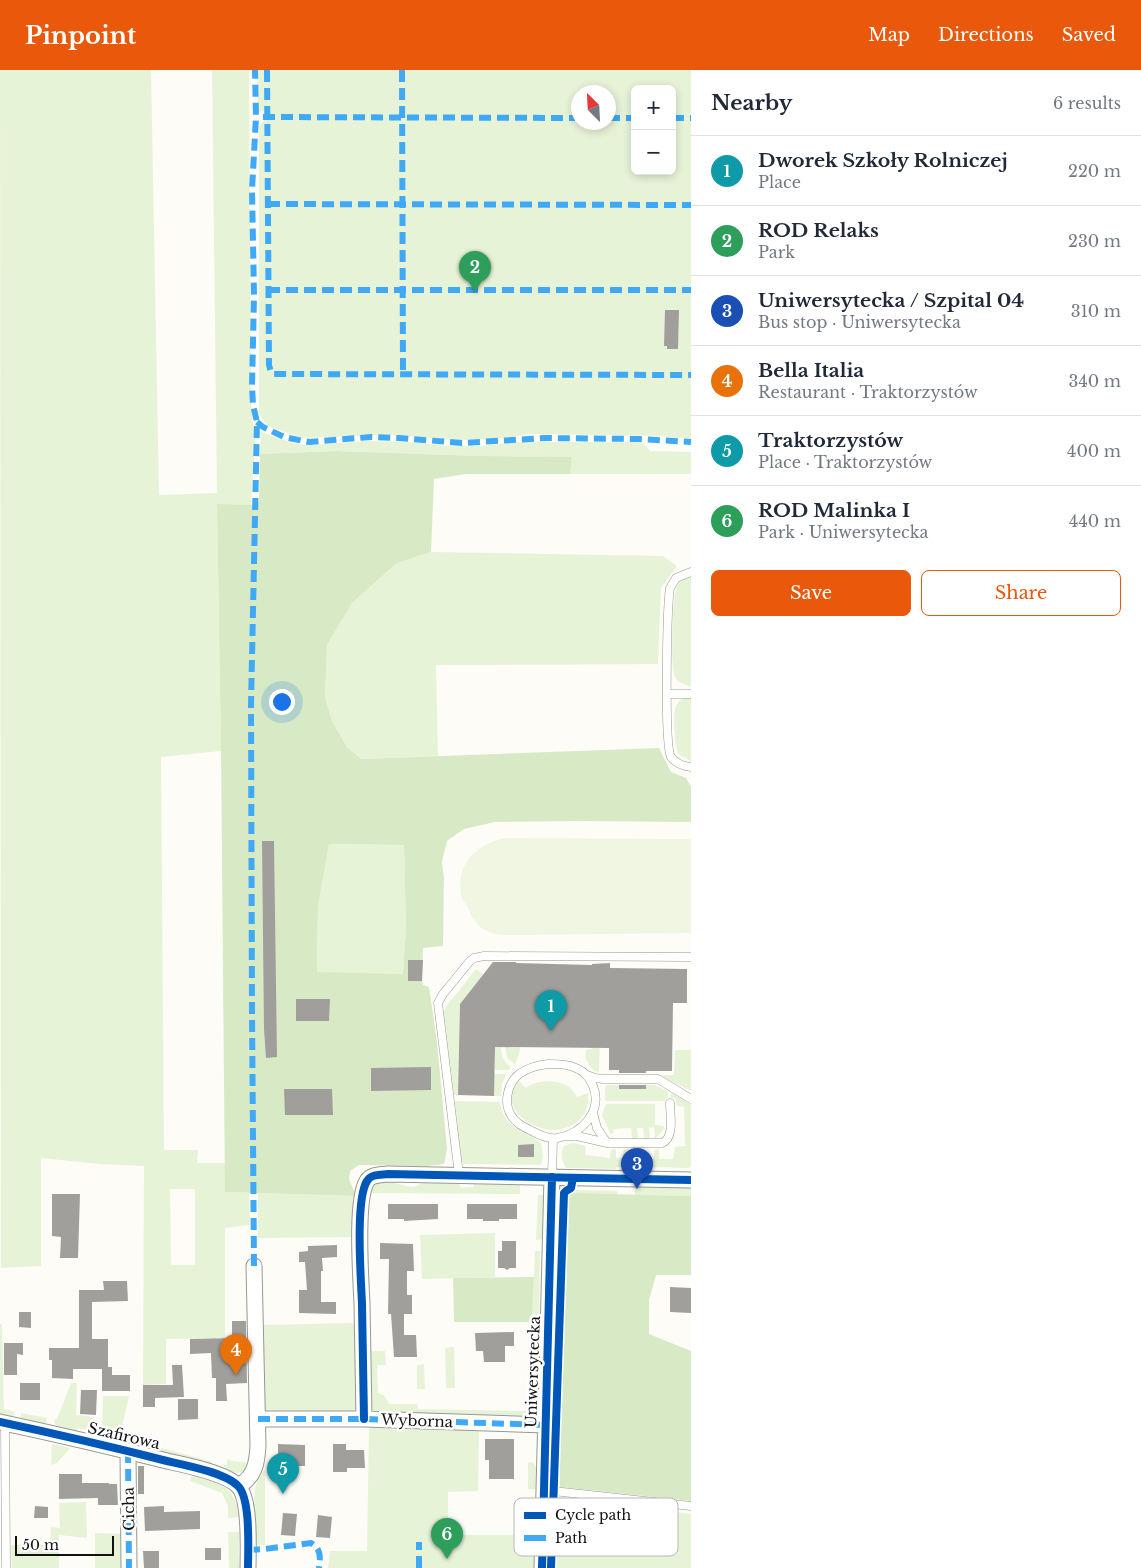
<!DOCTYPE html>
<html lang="en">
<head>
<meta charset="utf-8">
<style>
	:root { --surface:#fff; --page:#f6f6f7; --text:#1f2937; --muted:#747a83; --line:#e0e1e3; --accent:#ea580c }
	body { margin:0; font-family:"Libre Baskerville",serif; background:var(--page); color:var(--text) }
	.controls { position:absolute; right:15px; top:15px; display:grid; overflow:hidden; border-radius:8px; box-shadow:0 2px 8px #0003 }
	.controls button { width:45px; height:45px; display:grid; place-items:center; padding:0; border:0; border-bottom:1px solid var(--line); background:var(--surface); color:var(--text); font:25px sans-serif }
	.compass { position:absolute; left:571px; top:15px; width:45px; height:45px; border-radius:50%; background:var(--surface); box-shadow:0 2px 8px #0003; rotate:336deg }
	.scale { position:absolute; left:15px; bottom:12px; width:99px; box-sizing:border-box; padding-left:5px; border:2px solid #111; border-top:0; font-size:14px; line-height:18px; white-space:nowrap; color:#111; -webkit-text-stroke:4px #fff; paint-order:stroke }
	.you { position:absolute; left:281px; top:631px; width:18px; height:18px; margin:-12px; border:4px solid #fff; border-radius:50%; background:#1a73e8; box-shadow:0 0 0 8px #1a73e833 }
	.badge { display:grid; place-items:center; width:32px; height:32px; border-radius:50%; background:var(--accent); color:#fff; font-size:16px; font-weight:700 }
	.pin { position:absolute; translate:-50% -41px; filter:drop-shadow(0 1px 2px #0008) }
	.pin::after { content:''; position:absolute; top:26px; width:18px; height:15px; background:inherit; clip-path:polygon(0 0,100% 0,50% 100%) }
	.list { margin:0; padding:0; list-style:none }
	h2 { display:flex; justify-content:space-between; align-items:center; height:65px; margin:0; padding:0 20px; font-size:21px }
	h2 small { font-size:16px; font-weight:400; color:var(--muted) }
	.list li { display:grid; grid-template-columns:32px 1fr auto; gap:15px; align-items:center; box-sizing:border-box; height:70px; padding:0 20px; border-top:1px solid var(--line) }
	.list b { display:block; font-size:19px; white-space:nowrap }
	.list p { margin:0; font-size:16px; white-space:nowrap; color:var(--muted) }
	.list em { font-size:16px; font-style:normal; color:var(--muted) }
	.actions { display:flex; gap:10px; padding:15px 20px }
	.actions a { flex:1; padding:11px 0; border:1px solid var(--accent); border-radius:8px; text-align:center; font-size:18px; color:var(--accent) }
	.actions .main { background:var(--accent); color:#fff }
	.map { position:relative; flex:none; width:691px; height:1498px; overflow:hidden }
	header { display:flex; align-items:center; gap:30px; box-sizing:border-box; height:70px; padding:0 25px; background:var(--accent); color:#fff }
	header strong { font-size:24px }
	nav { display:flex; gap:28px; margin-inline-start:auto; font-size:18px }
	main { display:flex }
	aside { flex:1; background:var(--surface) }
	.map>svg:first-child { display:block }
	.green { fill:#e7f3d7; fill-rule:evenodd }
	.forest { fill:#d8eac5; fill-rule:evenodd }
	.pitch { fill:#f0f6e1 }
	.building { fill:#a19f9c }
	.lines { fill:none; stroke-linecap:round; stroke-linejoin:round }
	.lane-casing { stroke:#979795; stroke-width:9 }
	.street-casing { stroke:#979795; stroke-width:17 }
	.lane { stroke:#fffffe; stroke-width:8 }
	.street { stroke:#fffffe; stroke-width:15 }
	.quiet { stroke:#3fa9f5; stroke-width:6; stroke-dasharray:12 6; stroke-linecap:butt }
	.cycleway-casing { stroke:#fff; stroke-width:11 }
	.cycleway { stroke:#0057b8; stroke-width:8 }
	.labels { text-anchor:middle; stroke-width:5; stroke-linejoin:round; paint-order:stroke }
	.street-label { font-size:15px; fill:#111; stroke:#fff }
	.key { fill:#fff; stroke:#b8b8b8; stroke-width:1 }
	.key-label { font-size:14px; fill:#111 }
</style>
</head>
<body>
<header>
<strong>Pinpoint</strong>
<nav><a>Map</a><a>Directions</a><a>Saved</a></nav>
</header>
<main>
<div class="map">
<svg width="691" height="1498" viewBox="0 0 691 1498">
	<rect width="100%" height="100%" fill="#fdfcf7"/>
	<!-- green -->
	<path class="green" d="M0 0H151L159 425 217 423 212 0H249L251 339 253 354 256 357 251 435H217L221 681 161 687 164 1080H198L197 1093H225V1122L249 1123 250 1155 225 1158V1268L166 1269V1314L143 1315 144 1096 100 1094 41 1088V1196L1 1198ZM170 1119H195V1195H171Z
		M257 0H691V369L660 366 529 364 505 368 465 370 387 365 303 368 272 358 264 352 259 343V56L264 51V41L258 42ZM635 19H672V101H635ZM578 22H608V52H578Z
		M261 362 296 374 311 375 366 371 409 372 449 376H478L518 372H638L644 374 650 381 691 382V404H570L572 387 479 386 337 381 260 384Z
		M431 482 663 486 677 496 661 518 658 594 436 595 438 686 361 689 347 677 332 651 325 627 327 575 352 533 397 493Z
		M691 507V617C685 614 678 613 675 607 670 597 672 523 678 514 681 510 686 508 691 507Z
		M684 628H691V691L678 684C675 675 672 646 676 636 678 632 680 630 684 628Z
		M329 774 404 775 406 858 403 904 317 903 318 836Z
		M476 899 483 904 460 934 458 1025H454L444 942 445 938Z
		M590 956 600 959 599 1002 594 1001 585 988 586 980 592 979V978H589Z
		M495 966H500C502 979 499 989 511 997L509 1000H495Z
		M504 966 512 977H520L519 984 515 994 507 988Z
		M675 980H691V1021L658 1005H674Z
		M494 1004H507L502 1013 501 1026H494Z
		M519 1011 526 1018C540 1007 570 1009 577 1027L588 1023C589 1035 586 1045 576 1053 570 1057 561 1060 554 1060 530 1060 496 1035 519 1011Z
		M606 1015H654L668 1021V1028H665V1031H607L605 1030V1018Z
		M671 1022 691 1035V1096L689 1098 645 1097 637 1100H629V1097H617L616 1099 566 1098C562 1091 560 1084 564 1076L573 1073 586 1076 585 1085 610 1088 611 1080 614 1079 616 1080V1088H623V1081L625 1079 627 1080V1089H654V1080L659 1079V1089H673L675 1077 685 1076 684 1037 677 1036 675 1028H671Z
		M455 1031 500 1032C504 1060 523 1058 541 1073L543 1087 541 1095 463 1094 461 1087Z
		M606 1034H655V1055L663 1056 665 1058 655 1069 654 1057 649 1058 650 1067 647 1069 644 1068 643 1058H637L638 1067 635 1070 632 1069 631 1058 614 1059 613 1063 611 1065 602 1045Z
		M458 1112 461 1118 473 1117 475 1113H520V1124L370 1123 371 1115C378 1112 392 1111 399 1114 408 1117 414 1119 422 1113Z
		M635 1115 691 1116V1126L635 1125V1117H631Z
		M571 1120 617 1121 618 1125 568 1124 565 1206 564 1205 565 1124 567 1121Z
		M258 1123 356 1126 355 1167 258 1168Z
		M538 1125H544L542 1169 536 1170Z
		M495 1163V1207L422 1209 420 1165Z
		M535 1181H540L539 1262 532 1264Z
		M351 1253 355 1254 357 1336 356 1339 351 1342 264 1343 261 1255Z
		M0 1254H2L4 1339 15 1342 12 1348 0 1346Z
		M532 1271H540L538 1306 530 1312Z
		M454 1277 455 1318H446L445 1278Z
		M367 1278H371L372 1281H385L386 1295H377L378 1323 385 1326 389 1334H417L418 1339 528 1341 530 1317 538 1321 535 1347 377 1344 368 1336Z
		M424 1294 425 1319H417V1295Z
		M71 1313H77V1315L76 1345 94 1347 91 1361 78 1358 76 1364C64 1361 56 1362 54 1349H57Z
		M103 1326H129L121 1361 119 1366 121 1368V1371L119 1373 104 1369 102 1366Z
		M21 1343 47 1348 45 1355 21 1351Z
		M369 1358 479 1360 478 1421 448 1422V1465H527V1439H535L534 1498H328L330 1481H367Z
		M132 1370 213 1392 208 1395 132 1377Z
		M52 1374 70 1378 57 1393 51 1395Z
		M227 1389 232 1391 245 1392 249 1396C243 1405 227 1406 223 1394L227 1395Z
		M528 1392 534 1393 536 1397V1419H528Z
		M265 1400V1475H255C255 1460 249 1406 265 1400Z
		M192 1405C221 1415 234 1413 239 1447L228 1448V1436L222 1423 190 1411Z
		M561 1428 691 1444V1498H554L556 1430Z
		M86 1432 87 1468 59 1465V1498H12L11 1475 50 1474 51 1457 60 1458 59 1433Z
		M228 1462H239V1498H229Z
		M95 1463 124 1464 125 1498H95Z"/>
	<!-- forest -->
	<path class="forest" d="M337 381 479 386 572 387 570 404H466L434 409 431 482 397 493 352 533 327 575 325 627 332 651 347 677 361 689 659 678 671 702 686 708 691 717V752L582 751 495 752 464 759 447 771 442 792 444 809 443 876 423 878 422 911 423 915 429 917 437 972 447 1079 444 1094 427 1096 359 1095 350 1101 349 1109 356 1126 225 1122 221 681 217 434 251 435 259 431 260 384ZM329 774 404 775 406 858 403 904 317 902 318 836Z
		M568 1123 691 1126V1205H656L649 1230V1264L691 1281V1431L560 1417 559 1397Z
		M534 1207 532 1252H454L453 1208Z"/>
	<!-- pitch -->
	<path class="pitch" d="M505 768 691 769V863L501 865C481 861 475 855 467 836 464 832 461 827 461 822 456 793 479 773 505 768Z"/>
	<!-- building -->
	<path class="building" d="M665 240H679L678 279H667V276H664Z
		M262 771H274L277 987 266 988 264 959Z
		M408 890H423L422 911H408Z
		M493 892H516V893L592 895V894L610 893V898L687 899V933H673L672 1001H646V1003H619V1000H609V978L495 977 494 1026 458 1025 460 934Z
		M296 929H330L329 951H296Z
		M431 997V1020L371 1021V998Z
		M619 1015H646V1019H619Z
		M284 1019H332L333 1045H285Z
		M534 1074V1087H518V1075Z
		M52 1124H80L78 1188H60L61 1167 52 1166Z
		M388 1134H438V1149L404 1151V1149H388Z
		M467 1134H517V1149H499V1151H483V1149H467Z
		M502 1171H516V1198H510L507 1200 504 1198H498V1181H502Z
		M380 1173 413 1174 414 1201H407V1225H412V1244H404V1265H416L417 1287H394L391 1244H388L389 1189H380Z
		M337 1175V1187L322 1188 323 1201H321V1232H336V1244L299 1243V1220H307L305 1192H299V1182L308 1181V1176Z
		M103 1211H127L128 1231 92 1232V1269H108V1297H112V1305H130V1321H102V1299H73V1309L52 1308V1290H49V1278H79V1220H104Z
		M670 1217 691 1218V1243L670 1242Z
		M19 1242H31V1258L19 1257Z
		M232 1251H246L247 1313 226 1314 227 1331H216V1308H212L211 1283 190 1284V1269L232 1268Z
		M514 1262V1276H505V1292H484L483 1281H476L475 1263Z
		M4 1273H23V1285L17 1284V1305H4Z
		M172 1295H182L184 1327 155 1328V1337H143V1315H173Z
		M20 1313H40V1330H20Z
		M81 1320H97L96 1345 80 1344Z
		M178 1329H198V1349L178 1350Z
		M485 1369H514V1409H489V1390H485Z
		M278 1374 305 1375V1396H295V1399H282L283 1389H278Z
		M333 1374H346V1380H364L365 1398H347V1402H333Z
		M138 1396H144V1424H138Z
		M59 1404H82V1413H109V1414H117L118 1435H98V1428L59 1429Z
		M35 1436 48 1437V1448H34Z
		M164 1436V1442L200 1441V1459L145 1461 144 1437Z
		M283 1443 297 1444 295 1466 281 1465Z
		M318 1445 332 1447 330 1468 316 1467Z
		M205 1478H221V1490H205Z
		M143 1481H159V1498H144Z"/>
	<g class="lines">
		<!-- lane casing -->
		<g class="lane-casing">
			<path id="lane" d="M691 502 676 508 670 518C667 537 664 675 671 687 676 694 683 696 691 697
				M667 624H691
				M548 994C558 994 569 994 578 999 585 1002 590 1009 593 1016 603 1041 582 1064 557 1068 549 1069 539 1065 532 1061 524 1057 515 1053 511 1045 503 1032 508 1013 519 1004 528 998 538 995 548 994Z
				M587 1005 595 1008 603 1009H658L691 1029
				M593 1043 597 1058 607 1073
				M567 1066H577L607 1073H662C675 1068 670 1045 670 1033
				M459 1105 438 933 443 924 470 891 474 888 484 886 691 887
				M552 1107 553 1069
				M5 1353 6 1498
				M544 1420 691 1436"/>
		</g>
		<!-- street casing -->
		<g class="street-casing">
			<path id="street" d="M258 1349H364L545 1355
				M364 1349C363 1311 363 1272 362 1234 361 1209 355 1130 367 1111 371 1104 380 1105 388 1104L691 1110
				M0 1352C56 1364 112 1377 167 1391 185 1395 226 1403 238 1416 251 1429 248 1480 248 1498
				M128 1381 129 1498
				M239 1416C255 1406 257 1393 258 1376L254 1196
				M542 1498 552 1107"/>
		</g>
		<!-- lane -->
		<use href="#lane" class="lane"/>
		<!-- street -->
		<use href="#street" class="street"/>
		<!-- quiet -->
		<path class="quiet" d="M267 0 269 295 271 302 274 304 691 305
			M402 0 403 304
			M263 47 578 48
			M608 48H635
			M672 48H691
			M268 134 691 135
			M268 220H691
			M257 352 263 357 284 367 309 372 371 367 399 368 462 373 546 368 639 369 691 372
			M254 1196 252 942 251 635 257 352 253 335 252 316 254 225 252 120 256 47 255 0
			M258 1349H364L545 1355
			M128 1381 129 1498
			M248 1480 265 1479 311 1473C322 1480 320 1487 319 1498
			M419 1498V1472"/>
		<!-- cycleway casing -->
		<g class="cycleway-casing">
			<path id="cycleway" d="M364 1349C363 1311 363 1272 362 1234 361 1209 355 1130 367 1111 371 1104 380 1105 388 1104L691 1110
				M0 1352C56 1364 112 1377 167 1391 185 1395 226 1403 238 1416 251 1429 248 1480 248 1498
				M542 1498 552 1107
				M551 1498 564 1123 566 1121 571 1118 573 1108"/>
		</g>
		<!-- cycleway -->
		<use href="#cycleway" class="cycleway"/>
	</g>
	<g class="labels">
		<!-- street labels -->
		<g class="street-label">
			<text transform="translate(533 1302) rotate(-88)" y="5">Uniwersytecka</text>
			<text transform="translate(417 1351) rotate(2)" y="5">Wyborna</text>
			<text transform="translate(124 1366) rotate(13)" y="5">Szafirowa</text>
			<text transform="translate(129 1439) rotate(-91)" y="5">Cicha</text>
		</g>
	</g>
	<!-- legend -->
	<rect x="514" y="1428" width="164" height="58" rx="8" class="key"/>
	<rect x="524" y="1442" width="22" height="7" fill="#0057b8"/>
	<rect x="524" y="1465" width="22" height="6" fill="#3fa9f5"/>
	<g class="key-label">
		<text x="555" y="1450">Cycle path</text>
		<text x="555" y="1473">Path</text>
	</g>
</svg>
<div class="controls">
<button>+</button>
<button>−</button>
</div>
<svg class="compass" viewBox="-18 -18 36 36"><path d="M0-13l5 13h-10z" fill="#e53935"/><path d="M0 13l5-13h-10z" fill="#747a83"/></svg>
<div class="scale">50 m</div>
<div class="you"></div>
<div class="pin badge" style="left:551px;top:961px;background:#0f9aa8">1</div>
<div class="pin badge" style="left:475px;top:222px;background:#2e9e5b">2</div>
<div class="pin badge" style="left:637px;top:1119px;background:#1a4fb4">3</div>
<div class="pin badge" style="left:236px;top:1305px;background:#e8710a">4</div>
<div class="pin badge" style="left:283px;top:1424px;background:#0f9aa8">5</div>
<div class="pin badge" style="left:447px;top:1489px;background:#2e9e5b">6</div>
</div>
<aside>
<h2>Nearby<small>6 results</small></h2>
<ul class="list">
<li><span class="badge" style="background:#0f9aa8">1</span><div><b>Dworek Szkoły Rolniczej</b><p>Place</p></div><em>220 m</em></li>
<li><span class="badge" style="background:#2e9e5b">2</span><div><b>ROD Relaks</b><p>Park</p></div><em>230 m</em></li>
<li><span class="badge" style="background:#1a4fb4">3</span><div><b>Uniwersytecka / Szpital 04</b><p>Bus stop · Uniwersytecka</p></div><em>310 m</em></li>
<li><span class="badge" style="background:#e8710a">4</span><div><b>Bella Italia</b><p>Restaurant · Traktorzystów</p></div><em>340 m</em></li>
<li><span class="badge" style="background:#0f9aa8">5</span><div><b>Traktorzystów</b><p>Place · Traktorzystów</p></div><em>400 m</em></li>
<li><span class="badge" style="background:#2e9e5b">6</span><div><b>ROD Malinka I</b><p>Park · Uniwersytecka</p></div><em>440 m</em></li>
</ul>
<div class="actions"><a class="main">Save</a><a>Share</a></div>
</aside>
</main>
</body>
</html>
